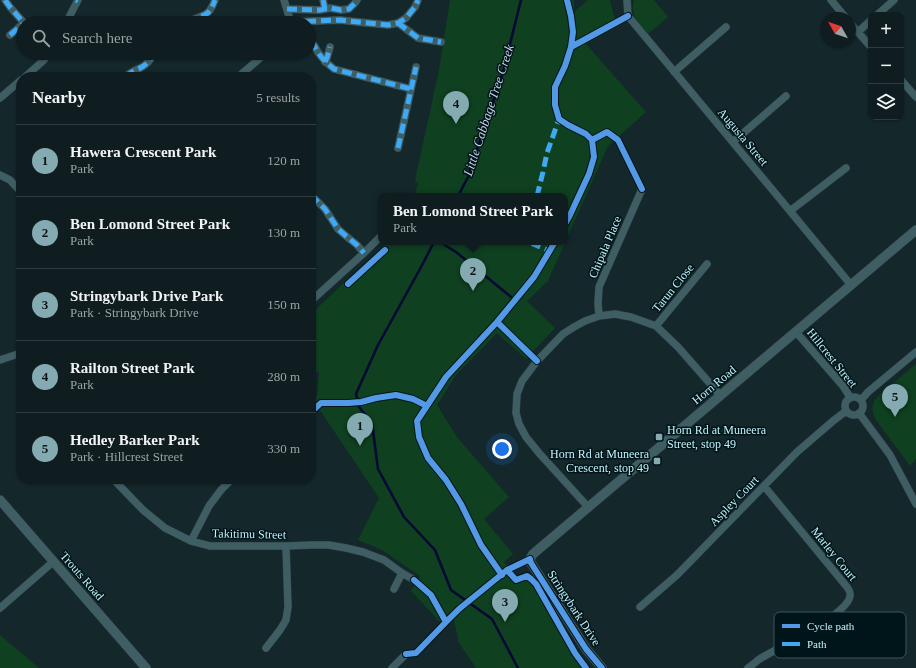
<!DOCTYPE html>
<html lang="en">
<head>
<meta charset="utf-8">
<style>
	:root { --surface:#0f1d20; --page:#182629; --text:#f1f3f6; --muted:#9ba2a5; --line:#2f3b3e; --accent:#85abb2 }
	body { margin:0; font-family:"Times New Roman",serif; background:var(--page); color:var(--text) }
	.controls { position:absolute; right:12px; top:12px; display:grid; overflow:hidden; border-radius:8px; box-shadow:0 1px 3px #0004 }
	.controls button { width:36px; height:36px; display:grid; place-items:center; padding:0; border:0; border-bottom:1px solid var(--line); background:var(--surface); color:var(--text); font:20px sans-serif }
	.compass { position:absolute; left:820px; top:12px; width:36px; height:36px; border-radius:50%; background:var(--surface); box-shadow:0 1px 3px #0004; rotate:310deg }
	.you { position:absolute; left:502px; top:449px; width:14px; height:14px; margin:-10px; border:3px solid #fff; border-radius:50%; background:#1a73e8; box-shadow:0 0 0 6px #1a73e833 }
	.badge { display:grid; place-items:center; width:26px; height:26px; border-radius:50%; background:var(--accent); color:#111; font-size:13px; font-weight:700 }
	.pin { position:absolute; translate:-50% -33px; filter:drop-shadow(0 1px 2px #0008) }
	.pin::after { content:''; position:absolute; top:21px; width:14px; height:12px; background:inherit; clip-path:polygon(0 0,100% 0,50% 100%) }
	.popup { position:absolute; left:378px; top:193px; width:190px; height:52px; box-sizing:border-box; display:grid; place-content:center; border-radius:8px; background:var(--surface); filter:drop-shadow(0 1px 3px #0005); font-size:13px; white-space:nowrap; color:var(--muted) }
	.popup b { font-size:15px; color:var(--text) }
	.popup::after { content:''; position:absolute; left:50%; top:100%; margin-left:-8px; border:8px solid transparent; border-top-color:var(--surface) }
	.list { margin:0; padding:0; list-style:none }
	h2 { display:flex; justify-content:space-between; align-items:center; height:52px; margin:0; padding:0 16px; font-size:17px }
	h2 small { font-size:13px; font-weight:400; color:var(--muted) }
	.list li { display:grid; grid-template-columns:26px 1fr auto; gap:12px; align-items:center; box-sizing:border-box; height:72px; padding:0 16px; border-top:1px solid var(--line) }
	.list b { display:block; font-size:15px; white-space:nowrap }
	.list p { margin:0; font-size:13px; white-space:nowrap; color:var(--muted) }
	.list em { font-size:13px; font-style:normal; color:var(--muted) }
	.icon { flex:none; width:22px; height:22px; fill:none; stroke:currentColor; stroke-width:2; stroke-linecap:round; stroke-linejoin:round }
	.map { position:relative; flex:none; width:916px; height:668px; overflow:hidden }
	.search { position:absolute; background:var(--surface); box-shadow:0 1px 3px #0004; left:16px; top:16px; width:300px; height:44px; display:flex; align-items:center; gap:10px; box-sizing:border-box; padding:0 14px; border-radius:22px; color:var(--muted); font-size:15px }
	.panel { position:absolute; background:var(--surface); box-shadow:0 1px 3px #0004; left:16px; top:72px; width:300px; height:412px; border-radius:16px }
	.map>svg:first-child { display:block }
	.green { fill:#0f4020 }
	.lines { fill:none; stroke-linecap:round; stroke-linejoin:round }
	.stream { stroke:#050834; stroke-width:2.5 }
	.minor-casing { stroke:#334549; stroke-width:8 }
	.tertiary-casing { stroke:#334549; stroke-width:10 }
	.minor { stroke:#3f5e64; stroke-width:7 }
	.tertiary { stroke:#3f5e64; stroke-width:9 }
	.quiet { stroke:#3fa9f5; stroke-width:5; stroke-dasharray:10 5; stroke-linecap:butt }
	.cycleway-casing { stroke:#001519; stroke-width:8 }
	.cycleway { stroke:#5399e6; stroke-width:6 }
	.poi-dot { fill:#85abb2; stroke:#001519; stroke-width:1.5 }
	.labels { text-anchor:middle; stroke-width:3; stroke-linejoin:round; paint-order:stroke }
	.street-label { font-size:12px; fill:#c2f2fb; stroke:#001519 }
	.poi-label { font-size:12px; fill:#c2f2fb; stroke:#001519; text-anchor:start }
	.water-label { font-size:13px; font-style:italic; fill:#cad3ed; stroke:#001519 }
	.key { fill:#001519; stroke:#3a575d; stroke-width:1 }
	.key-label { font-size:11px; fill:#c2f2fb }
</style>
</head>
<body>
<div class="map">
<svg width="916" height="668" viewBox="0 0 916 668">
	<rect width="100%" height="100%" fill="#14272a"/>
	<!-- green -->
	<path class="green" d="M450 0H574V12L588 0H610L615 20 619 25 586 44 646 112 608 146 548 281 527 301 555 328 526 359 497 333 456 375 437 405 457 437 509 497 484 519 513 554 504 562 515 576 512 580 516 583 527 579 532 582 577 658 585 668H476L459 643 452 611 440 622 411 591 420 576 382 550 358 540 379 498 319 409 311 416V400L317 396 319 372 311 370V314L387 242H565V196H414L418 184 415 180 439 70Z
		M634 0H654L668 17 648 34C638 21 630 18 634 0Z
		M916 364V459L910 466 876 420C871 410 871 405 878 396Z
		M0 635 39 668H0Z"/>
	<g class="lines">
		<!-- stream -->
		<path class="stream" d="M458 196 468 177 503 72 521 0
			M434 242 420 269 378 345 356 394 359 407 372 423 378 469 404 517 435 550 451 590 492 619 518 668
			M440 242 456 252 511 297"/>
		<!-- minor casing -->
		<g class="minor-casing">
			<path id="minor" d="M5 0 10 7 24 23
				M284 0 291 23
				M323 0 325 9
				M627 0 628 16 790 211 851 285
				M831 0 846 18
				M287 9 320 10 330 8 341 10 349 9 355 3 357 0
				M877 15 894 0
				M291 22 340 20 358 22 388 25 398 23 406 18 415 7 418 0
				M66 23 78 0
				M188 23C193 18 200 18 206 14 211 11 213 5 215 0
				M398 23 418 38 441 42
				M850 23 871 47
				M858 32 871 20
				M10 35 23 24
				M309 46 314 45C319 56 325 62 334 69L411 89
				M325 62 327 58 330 47
				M674 72 726 27
				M25 77 44 60 49 53
				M126 77C131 70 140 70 146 64 150 61 152 57 154 53
				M238 77 266 53
				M901 80 916 97
				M0 98 21 80
				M733 142 786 96
				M398 148 416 67
				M0 175 10 180 21 192
				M311 195 325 209 338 229 346 236 357 245 364 253
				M790 211 846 168
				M311 301 364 253 380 237
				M599 316 598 303 599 287 642 189
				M656 326 707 264
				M796 332 843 386 850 397
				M0 360 21 353
				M845 406a9 9 0 1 1 18 0a9 9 0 1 1-18 0Z
				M861 400 868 392 916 352
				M859 413 890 455 916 504
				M113 479 143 510 165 528 191 541 210 546H286L312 545H329L346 548 363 552 384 560 402 573 414 580
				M588 507 539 453 526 437 519 424 516 413 517 394 522 381 537 361 563 334 574 327 585 321 599 316 615 314 631 317 656 326 678 347 720 395
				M191 541 209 506 221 490 232 479
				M394 589 402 573
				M640 607 677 575 797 452 833 421 846 411
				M0 608 54 561
				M266 648 280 630 286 620 288 607 286 546
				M392 668 406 654
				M748 668C752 665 755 663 758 660 775 649 848 615 850 596 851 592 849 590 847 587L764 486"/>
		</g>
		<!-- tertiary casing -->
		<g class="tertiary-casing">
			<path id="tertiary" d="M0 500 146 668
				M602 668 586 649 531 563 530 559 533 554 916 230"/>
		</g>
		<!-- minor -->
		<use href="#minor" class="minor"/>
		<!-- tertiary -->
		<use href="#tertiary" class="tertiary"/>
		<!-- quiet -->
		<path class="quiet" d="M5 0 10 7 24 23
			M76 0 78 1
			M323 0 325 9
			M287 9 320 10 330 8 341 10 349 9 355 3 357 0
			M291 22 340 20 358 22 388 25 398 23 406 18 415 7 418 0
			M188 23C193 18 200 18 206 14 211 11 213 5 215 0
			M398 23 418 38 441 42
			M10 35 23 24
			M309 46 314 45C319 56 325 62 334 69L411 89
			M325 62 327 58 330 47
			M126 77C131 70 140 70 146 64 150 61 152 57 154 53
			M398 148 416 67
			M311 195 325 209 338 229 346 236 357 245 364 253
			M537 196 543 172 547 153 559 119
			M532 242 533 244 550 251"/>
		<!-- cycleway casing -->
		<g class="cycleway-casing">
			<path id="cycleway" d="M571 47 628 16
				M592 140 607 132 618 140 642 189
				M565 224 569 217 589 174 594 157 592 140 586 134 568 125 559 119 555 105V87L565 66 571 47 573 32 571 16 567 0
				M348 284 385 250
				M497 322 537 361
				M311 412 321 403H348L361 402 376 398 396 395 413 399 427 406
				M507 570 530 559 531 563 586 649 602 668
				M502 575 481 545 461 504 446 480 428 458 419 437 417 421 446 377 497 322 534 277 555 242
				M414 580 431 595 446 622
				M406 654 416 653 446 622 459 609 507 570 516 580 527 576 531 579 536 584 575 653 586 668"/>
		</g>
		<!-- cycleway -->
		<use href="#cycleway" class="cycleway"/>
	</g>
	<!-- markers -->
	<g class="poi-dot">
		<rect x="655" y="433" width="8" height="8" rx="2"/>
		<rect x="653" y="457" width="8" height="8" rx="2"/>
	</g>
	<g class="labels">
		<!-- street labels -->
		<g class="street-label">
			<text transform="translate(743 137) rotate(50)" y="4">Augusta Street</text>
			<text transform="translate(605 247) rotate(-67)" y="4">Chipala Place</text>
			<text transform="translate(673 288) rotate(-51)" y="4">Tarun Close</text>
			<text transform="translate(832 358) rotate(51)" y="4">Hillcrest Street</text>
			<text transform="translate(714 385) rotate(-40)" y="4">Horn Road</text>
			<text transform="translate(734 501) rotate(-46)" y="4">Aspley Court</text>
			<text transform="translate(249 534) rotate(1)" y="4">Takitimu Street</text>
			<text transform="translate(834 554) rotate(51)" y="4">Marley Court</text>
			<text transform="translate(82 576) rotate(49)" y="4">Trouts Road</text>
			<text transform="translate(574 608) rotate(57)" y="4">Stringybark Drive</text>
		</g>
		<!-- poi labels -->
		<g class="poi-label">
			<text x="667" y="434">Horn Rd at Muneera<tspan x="667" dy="14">Street, stop 49</tspan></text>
			<text x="649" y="458" text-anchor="end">Horn Rd at Muneera<tspan x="649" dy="14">Crescent, stop 49</tspan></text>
		</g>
		<!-- water labels -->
		<g class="water-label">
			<text transform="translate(488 110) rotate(-72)" y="5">Little Cabbage Tree Creek</text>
		</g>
	</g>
	<!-- legend -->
	<rect x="774" y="612" width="132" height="46" rx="6" class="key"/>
	<rect x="782" y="624" width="18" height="4" fill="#5399e6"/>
	<rect x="782" y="642" width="18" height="4" fill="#3fa9f5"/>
	<g class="key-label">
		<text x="807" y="630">Cycle path</text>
		<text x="807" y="648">Path</text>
	</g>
</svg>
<div class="controls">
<button>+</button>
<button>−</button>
<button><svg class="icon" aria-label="layers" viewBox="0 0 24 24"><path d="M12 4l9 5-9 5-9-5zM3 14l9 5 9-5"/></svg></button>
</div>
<svg class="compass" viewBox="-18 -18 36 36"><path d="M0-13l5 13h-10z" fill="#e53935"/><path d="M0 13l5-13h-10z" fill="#9ba2a5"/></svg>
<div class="you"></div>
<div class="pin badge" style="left:360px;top:446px">1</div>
<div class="pin badge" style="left:473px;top:291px">2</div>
<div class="popup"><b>Ben Lomond Street Park</b>Park</div>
<div class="pin badge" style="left:505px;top:622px">3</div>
<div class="pin badge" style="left:456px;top:124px">4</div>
<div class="pin badge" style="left:895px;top:417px">5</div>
<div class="search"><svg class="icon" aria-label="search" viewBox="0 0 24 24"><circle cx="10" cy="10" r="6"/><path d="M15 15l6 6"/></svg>Search here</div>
<section class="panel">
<h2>Nearby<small>5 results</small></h2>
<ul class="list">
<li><span class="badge">1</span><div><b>Hawera Crescent Park</b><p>Park</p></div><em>120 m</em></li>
<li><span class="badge">2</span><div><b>Ben Lomond Street Park</b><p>Park</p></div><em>130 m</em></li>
<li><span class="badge">3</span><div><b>Stringybark Drive Park</b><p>Park · Stringybark Drive</p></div><em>150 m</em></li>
<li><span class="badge">4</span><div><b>Railton Street Park</b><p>Park</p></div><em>280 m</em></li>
<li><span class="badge">5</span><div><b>Hedley Barker Park</b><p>Park · Hillcrest Street</p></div><em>330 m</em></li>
</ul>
</section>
</div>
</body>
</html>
